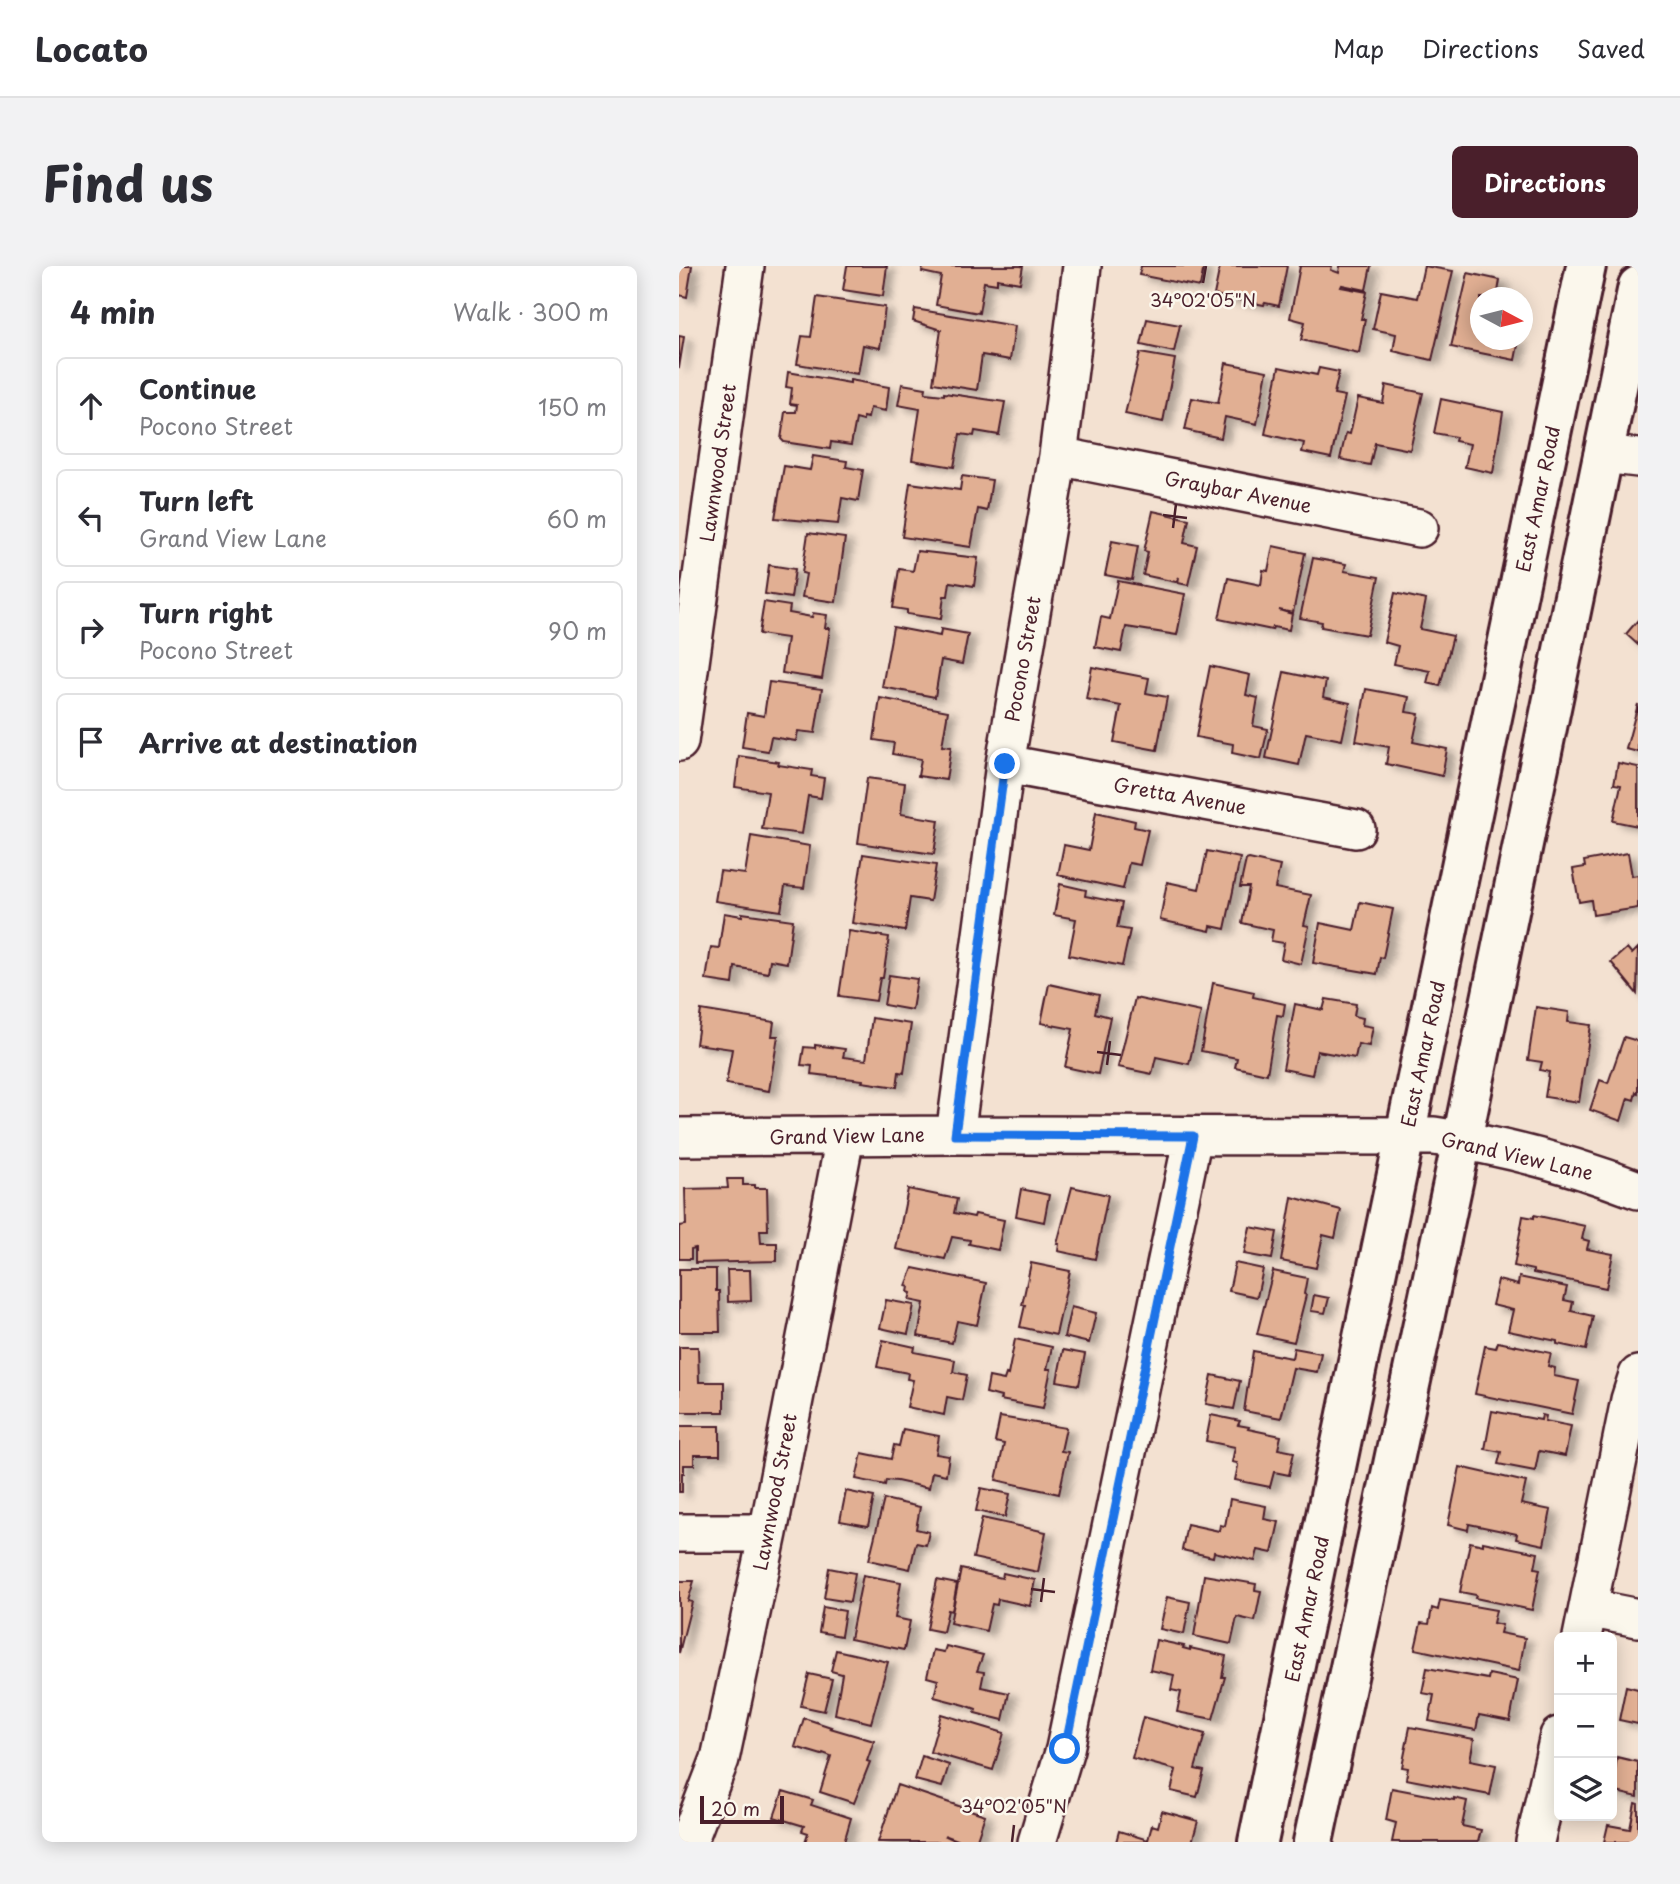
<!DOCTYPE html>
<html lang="en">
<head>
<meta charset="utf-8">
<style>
	:root { --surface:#fff; --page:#f2f2f3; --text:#2b2b33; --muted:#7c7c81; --line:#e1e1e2; --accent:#4a1f2b }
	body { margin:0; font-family:"Playpen Sans",sans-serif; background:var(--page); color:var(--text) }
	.controls { position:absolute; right:21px; bottom:21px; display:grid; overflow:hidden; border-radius:10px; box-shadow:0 4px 18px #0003 }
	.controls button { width:63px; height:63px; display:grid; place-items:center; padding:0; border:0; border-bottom:2px solid var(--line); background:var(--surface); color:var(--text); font:35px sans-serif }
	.compass { position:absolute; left:791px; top:21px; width:63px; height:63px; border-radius:50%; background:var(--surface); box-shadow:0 4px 18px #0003; rotate:97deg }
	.scale { position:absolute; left:21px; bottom:18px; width:84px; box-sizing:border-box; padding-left:7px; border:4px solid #4a1f2b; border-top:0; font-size:19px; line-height:24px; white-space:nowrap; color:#4a1f2b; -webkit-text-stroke:5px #fbf7ec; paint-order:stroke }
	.stop { position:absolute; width:21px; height:21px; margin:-16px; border:5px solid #1a73e8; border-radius:50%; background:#fff }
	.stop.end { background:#1a73e8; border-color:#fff; box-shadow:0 2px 7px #0008 }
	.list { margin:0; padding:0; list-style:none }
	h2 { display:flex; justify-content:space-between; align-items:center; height:91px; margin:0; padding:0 28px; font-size:30px }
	h2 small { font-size:23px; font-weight:400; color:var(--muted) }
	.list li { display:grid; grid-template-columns:46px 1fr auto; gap:21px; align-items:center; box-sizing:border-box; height:98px; margin:0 14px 14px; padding:0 14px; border:2px solid var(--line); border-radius:10px }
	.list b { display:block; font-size:26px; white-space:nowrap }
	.list p { margin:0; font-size:23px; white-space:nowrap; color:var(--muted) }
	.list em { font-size:23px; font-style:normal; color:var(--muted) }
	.icon { flex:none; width:38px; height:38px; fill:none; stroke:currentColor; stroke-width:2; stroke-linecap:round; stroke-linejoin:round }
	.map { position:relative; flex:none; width:959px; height:1576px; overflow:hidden; border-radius:10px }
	header { display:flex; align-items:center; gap:42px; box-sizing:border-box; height:98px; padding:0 35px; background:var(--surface); border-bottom:2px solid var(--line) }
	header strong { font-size:33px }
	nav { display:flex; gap:38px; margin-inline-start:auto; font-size:24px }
	.intro { display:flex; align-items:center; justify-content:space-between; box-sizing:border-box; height:168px; padding:0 42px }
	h1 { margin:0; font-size:49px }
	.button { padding:18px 32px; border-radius:10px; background:var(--accent); color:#fff; font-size:24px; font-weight:700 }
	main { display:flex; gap:42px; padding:0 42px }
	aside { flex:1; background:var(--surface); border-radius:10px; box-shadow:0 4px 18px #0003 }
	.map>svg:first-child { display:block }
	.building { fill:#e1af93; stroke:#4a1f2b; stroke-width:2; filter:url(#shadow) }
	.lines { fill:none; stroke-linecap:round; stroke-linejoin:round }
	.minor-casing { stroke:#4a1f2b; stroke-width:42 }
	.major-casing { stroke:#4a1f2b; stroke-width:44 }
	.minor { stroke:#fbf7ec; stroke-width:37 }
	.major { stroke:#fbf7ec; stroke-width:38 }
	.route { stroke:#1a73e8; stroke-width:9 }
	.ticks { fill:none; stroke:#4a1f2b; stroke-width:2.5 }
	.labels { text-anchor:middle; stroke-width:5; stroke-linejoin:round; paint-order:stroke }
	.street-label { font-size:19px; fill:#4a1f2b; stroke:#fbf7ec }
	.ticks-label { font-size:18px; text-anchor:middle; fill:#4a1f2b; stroke:#fbf7ec; stroke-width:5; stroke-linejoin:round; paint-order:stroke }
</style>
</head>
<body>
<header>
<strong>Locato</strong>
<nav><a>Map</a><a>Directions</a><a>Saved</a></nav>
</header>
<div class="intro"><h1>Find us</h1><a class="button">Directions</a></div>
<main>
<aside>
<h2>4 min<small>Walk · 300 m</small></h2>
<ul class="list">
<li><svg class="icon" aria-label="ahead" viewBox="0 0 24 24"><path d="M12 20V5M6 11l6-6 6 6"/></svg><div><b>Continue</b><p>Pocono Street</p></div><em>150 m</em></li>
<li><svg class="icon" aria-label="left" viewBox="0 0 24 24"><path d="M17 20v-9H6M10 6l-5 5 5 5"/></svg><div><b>Turn left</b><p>Grand View Lane</p></div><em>60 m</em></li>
<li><svg class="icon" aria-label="right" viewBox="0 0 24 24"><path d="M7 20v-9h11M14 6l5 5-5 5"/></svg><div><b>Turn right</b><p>Pocono Street</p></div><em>90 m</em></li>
<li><svg class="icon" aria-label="arrive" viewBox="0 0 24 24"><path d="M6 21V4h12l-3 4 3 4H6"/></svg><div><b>Arrive at destination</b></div></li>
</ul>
</aside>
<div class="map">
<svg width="959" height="1576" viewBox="0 0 959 1576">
	<defs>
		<filter id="shadow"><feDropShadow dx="8" dy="4.5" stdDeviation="3.5" flood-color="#0004"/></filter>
	</defs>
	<rect width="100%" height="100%" fill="#f3e1d1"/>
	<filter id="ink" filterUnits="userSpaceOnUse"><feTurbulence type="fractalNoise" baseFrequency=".0143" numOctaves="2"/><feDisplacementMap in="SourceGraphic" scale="14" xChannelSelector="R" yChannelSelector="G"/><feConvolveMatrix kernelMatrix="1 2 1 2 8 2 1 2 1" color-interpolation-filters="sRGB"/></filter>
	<g filter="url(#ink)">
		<!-- building -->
		<path class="building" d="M0 0H13L8 31 0 29Z
			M168 0H208L204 30 164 24Z
			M244 0H344L341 17 318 13V18L305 16 300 47 257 39 262 10 243 6Z
			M462 0H525L521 21 460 9Z
			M541 0H608L600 40 586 37 585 39 535 29Z
			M621 0H653L652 4 660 7 661 0H692L687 24 663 19 662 21 688 26 682 53H686L680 87 622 74 626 56 611 52Z
			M745 0 774 5 753 94 714 85 717 68 694 63 702 25 738 32Z
			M789 7 821 14 818 32H802V74H840L836 94 772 81Z
			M138 31 206 41 201 82 184 79 179 108 118 98 123 70 132 71Z
			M236 43 336 60 331 94 303 89 298 124 254 117 262 64 234 55Z
			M468 53 501 59 495 86 462 79Z
			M0 70 5 71 0 102Z
			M461 87 496 93 484 156 446 148Z
			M547 97 588 105 578 158 546 151 542 172 506 164 513 132 539 137Z
			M600 101 638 109 640 102 660 106 655 128 666 130 652 192 623 186 625 177 586 168Z
			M109 106 171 117V114L210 121 207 145 191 142 189 152 184 151V155L177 153 172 179 152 176 151 183 105 176 102 173 106 146H117L118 139 111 138 113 122 107 121Z
			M223 118 247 122 246 127 265 129V127L326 136 320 169 296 165 295 170 281 168 275 201 233 194 241 143 219 139Z
			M707 119 744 127 731 184 696 177 691 199 661 193 667 167 671 168 679 132 704 137Z
			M762 133 824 146 814 207 786 201 791 178 776 175 777 171 755 167Z
			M134 190 168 195 167 201 184 204 179 235 163 232 159 258 96 252 105 200 131 204Z
			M283 210 313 214 308 245 299 243 292 281 223 271 231 217 281 224Z
			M474 245 510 253 505 277 518 280 509 319 499 317 500 311 497 316 464 309 469 286 465 285Z
			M129 267 166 272 157 336 123 331 127 308 123 307Z
			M433 275 459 280 453 314 426 309Z
			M594 280 626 287 614 347 600 344 613 348 610 364 594 361 593 364 540 353 549 312 582 319 584 304 589 305Z
			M238 285 299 292 295 320 271 316 269 330H265L262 353 228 348V344L214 342 220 303 234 305Z
			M634 292 667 298 665 305 700 311 688 369 642 361 643 356 621 352Z
			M90 299 116 303 112 332 86 328Z
			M439 315 506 328 498 369 447 361 442 386 416 381 422 351 431 353Z
			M716 327 747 334 741 363 774 370 761 420 748 417 751 405 715 398 719 380 705 376Z
			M85 336 111 340 110 347 133 351 134 347 148 349 146 362H151L143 413 103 407 108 372 80 368Z
			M959 354V379L947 368Z
			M214 361 261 370 262 363 289 368 283 398 262 394 256 431 203 421Z
			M531 400 571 409 567 429 579 432 574 460 589 463 582 493 553 487 554 478 517 471Z
			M413 401 470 412 467 427 488 431 478 484 435 476 442 440 407 433Z
			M605 406 647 415 644 431 671 437 663 474 627 467 620 499 587 492Z
			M90 416 143 423 136 467 119 465 117 475 92 471 89 485 63 481 68 447 85 450Z
			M687 423 730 431 727 446 740 448 734 476 768 483 763 510 707 498 710 481 677 475Z
			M201 432 269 445 263 480 272 481 267 514 239 510 242 493 213 488 215 477 195 474Z
			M959 438V486L947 483Z
			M60 490 100 496 99 499 133 504 132 510 145 512 142 532 129 530 123 568 83 563 89 526 56 521Z
			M939 497 959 501V560L934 555 942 519 935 518Z
			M188 512 226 517 222 548 260 554 255 588 179 577Z
			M417 546 456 555 455 561 469 564 461 599 450 597 444 623 379 609 385 579 410 584Z
			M72 570 131 580 125 622 106 620 102 645 36 635 41 605 66 608Z
			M528 585 561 592 546 663 532 660 531 665 481 654 488 616 520 623Z
			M949 587 953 610 959 609V642L914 649 912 634 900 636 894 603 906 601 905 595Z
			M184 588 257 599 251 635 231 632 226 665 173 657Z
			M570 593 601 600 596 622 632 629 625 659 630 660 622 698 602 693 605 677 592 675 594 664 563 657 570 621H561L567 594Z
			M381 618 407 624 406 630 443 637 438 662 451 664 443 700 390 689 397 653 375 649Z
			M681 636 714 643 704 692 701 691 698 708 634 697 641 657 675 664Z
			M45 647 63 650V647L114 654 108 697 91 694 89 707 56 701 54 718 27 714 32 681 40 682Z
			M170 665 210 671 204 712H201L197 735 160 730Z
			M948 682 953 688 959 682 958 728 932 696Z
			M210 709 238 713 233 744 205 739Z
			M534 717 575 726 574 731 606 738 604 750 598 749 588 808 556 801 558 792 522 785Z
			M370 718 420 729 416 747 431 751 419 808 386 801 394 763 362 757Z
			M456 732 522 746 510 798 477 791 473 808 439 801Z
			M647 733 677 738 675 750 684 752 683 759 694 761 690 780 679 778 676 792 638 785 633 809 604 803 616 738 644 744Z
			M857 741 890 746 889 756 912 759 900 836 866 831 870 806 861 804 863 796 849 794Z
			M22 744 95 756 93 770H99L90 825 47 818 53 783 17 778Z
			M193 752 232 758 225 807 220 806 218 821 183 816 184 814 132 808 133 800 122 799 125 781 136 782V779L166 783 164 791 187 794Z
			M945 771 959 775V827L957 826 955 834 949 832 942 855 911 844 921 814 929 817Z
			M48 913H64V919H76V922H88L89 964H81L82 977H98V995L16 997V982L12 983V993H0V960L7 959 6 923 49 922Z
			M393 921 429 929 416 993 379 985 380 978H378Z
			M229 923 278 933 275 947 295 951 296 948 325 954 319 984 290 978 291 974 273 971 266 993 217 983Z
			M342 923 370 929 365 956 337 950Z
			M613 931 662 944 656 972 644 969 637 1002 602 995Z
			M855 949 906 960 903 973 910 975 908 983 934 988 927 1022 854 1007V1004L835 1000 844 950 855 952Z
			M571 961 598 966 593 993 565 988Z
			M352 997 391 1005 377 1069 341 1061 346 1039H343Z
			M556 997 584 1003 578 1031 550 1025Z
			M234 1002 307 1017 298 1059 278 1055 273 1077 239 1070 245 1037 230 1034 232 1027 229 1026 230 1021 227 1020Z
			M0 1003H37V1025H40L41 1066H0Z
			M48 1004H71L72 1035 49 1036Z
			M594 1005 628 1012 625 1028 627 1029 615 1076 578 1068Z
			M840 1011 888 1021 885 1034 894 1036 892 1045 914 1050 907 1084 878 1078V1075L829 1065 834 1044 813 1039 819 1014 839 1019Z
			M635 1029 650 1032 646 1047 632 1045Z
			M207 1034 235 1039 229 1068 201 1062Z
			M392 1041 417 1047 410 1077 385 1071Z
			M336 1073 373 1081 368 1103H372L364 1142 321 1134 322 1131 307 1127 310 1111 325 1114 327 1108 329 1109Z
			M204 1074 236 1081 235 1086 276 1094 274 1106 288 1109 283 1134 268 1131 265 1149 228 1141 234 1114 228 1113 229 1107 198 1101Z
			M819 1076 872 1087 869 1100 876 1102 875 1110 900 1115 893 1148 796 1128 806 1080 817 1082Z
			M0 1081H19L20 1116H45V1146H0Z
			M615 1082 642 1087 638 1106 614 1102 602 1152 565 1145 574 1085 613 1092Z
			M384 1084 406 1088 400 1119 378 1115Z
			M533 1109 561 1115 555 1143 527 1138Z
			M813 1145 862 1154 863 1149 867 1150 866 1155 892 1160 886 1190 860 1185 856 1205 819 1198 822 1186 806 1183Z
			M532 1149 561 1155 559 1159 570 1161 569 1163 602 1170 599 1183 615 1186 610 1209 595 1206 591 1221 556 1214 559 1200 558 1197 553 1196 556 1181 527 1175Z
			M321 1151 387 1162 382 1185 389 1186 380 1228 317 1214 325 1178 316 1176Z
			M0 1160H41V1189H15V1199H5V1207H3V1226H0Z
			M224 1163 260 1170 257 1188 270 1190 267 1209 253 1206 250 1222 218 1215 207 1214 206 1219 177 1213 183 1187 212 1193 215 1179 220 1180Z
			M781 1201 847 1216 842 1238 872 1244 865 1279 837 1273 838 1268 790 1258 789 1264 769 1259Z
			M302 1222 331 1228 326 1251 297 1245Z
			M167 1225 195 1231 189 1260 161 1255Z
			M205 1233 241 1241 237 1263 250 1266 247 1279 237 1277 231 1303 190 1294Z
			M551 1233 587 1240 585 1253 600 1256 593 1287 579 1284 576 1295 535 1286 534 1291 503 1284 508 1258 540 1265 541 1259 546 1260Z
			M303 1252 367 1266 359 1306 294 1292Z
			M791 1276 804 1279V1276L859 1287 856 1302 861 1303 853 1344 796 1332 797 1329 781 1326Z
			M150 1302 176 1307 171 1336 145 1332Z
			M282 1303 323 1312 324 1307 356 1314 351 1340 319 1333 318 1339 313 1338 307 1365 271 1357Z
			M184 1309 222 1316 216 1352 231 1355 225 1384 171 1373Z
			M525 1309 577 1318 576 1324 582 1325 576 1355 558 1351 552 1378 515 1370Z
			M258 1314 278 1318 273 1345 269 1344 264 1366 248 1363Z
			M0 1315H15L9 1335 13 1336 0 1387Z
			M488 1331 511 1336 505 1368 481 1363Z
			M761 1334 817 1344 814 1357 823 1359 821 1367 846 1372 840 1405 736 1383 742 1357 750 1358 753 1342 759 1344Z
			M144 1341 166 1345 162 1370 140 1366Z
			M477 1374 505 1380 504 1382 511 1384V1382L547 1390 543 1411H546L534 1453 498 1446 502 1426 492 1424 495 1409 471 1404Z
			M267 1380 304 1389 298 1405 305 1406 302 1421 330 1427 324 1454 296 1447 297 1443 286 1439 255 1431 259 1414 248 1411 254 1384 265 1386Z
			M157 1384 209 1396 192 1457 156 1448 163 1408 152 1405Z
			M748 1402 809 1413 810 1408 839 1414 831 1455 800 1449 797 1464 750 1455 755 1429 743 1427Z
			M130 1408 153 1413 145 1445 122 1440Z
			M947 1420 959 1423V1458L940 1454Z
			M262 1448 325 1467 314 1504 251 1486Z
			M464 1451 526 1468 516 1503 525 1505 518 1531 492 1525 497 1504 453 1492Z
			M125 1452 152 1461 151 1462 195 1475 188 1495 191 1496 175 1537 141 1526 152 1490 144 1487 143 1489 116 1481Z
			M731 1461 795 1473 791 1494 817 1499 811 1529 727 1513 729 1502 723 1501Z
			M243 1490 270 1499 263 1521 236 1514Z
			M938 1491 959 1496V1531L933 1525Z
			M218 1519 306 1549 297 1576H284L265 1569 280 1576H199Z
			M713 1522 775 1534V1532L788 1535 783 1560 802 1564 799 1576H713L717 1557 707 1554Z
			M104 1525 134 1534 132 1539 172 1552 165 1576H126L129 1567 123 1565 125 1560 95 1551Z
			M956 1537 959 1538V1576H925L929 1559 951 1563Z
			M483 1545 519 1555 513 1576H437L440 1565 469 1574 473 1559 479 1561Z"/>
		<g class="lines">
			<!-- minor casing -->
			<g class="minor-casing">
				<path id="minor" d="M924 188 959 192
					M379 190 740 262
					M0 476 66 0
					M326 498 677 563
					M276 869 326 498 379 190 403 0
					M0 871 276 869 755 870C824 880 894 899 959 924
					M0 1267H89
					M909 1342 959 1352
					M903 1371 951 1134 959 1109
					M9 1576 41 1493 89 1267 166 871
					M358 1576 386 1483 514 870
					M856 1576 880 1470"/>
			</g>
			<!-- major casing -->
			<g class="major-casing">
				<path id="major" d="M579 1576 907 0
					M634 1576 783 874 959 20"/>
			</g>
			<!-- minor -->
			<use href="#minor" class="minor"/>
			<!-- major -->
			<use href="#major" class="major"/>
		</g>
	</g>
	<g class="lines" filter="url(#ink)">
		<!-- route -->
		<path class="route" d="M326 498 276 869 514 870 386 1483"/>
	</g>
	<!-- ticks -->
	<path class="ticks" d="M524 17 527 0M484 249 508 252M494 262 497 238M418 786 442 789M428 799 431 775M352 1323 376 1326M362 1336 365 1312M333 1576 335 1559"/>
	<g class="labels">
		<!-- street labels -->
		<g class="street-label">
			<text transform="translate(39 197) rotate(-82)" y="7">Lawnwood Street</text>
			<text transform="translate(559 226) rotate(11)" y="7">Graybar Avenue</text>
			<text transform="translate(859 233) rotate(-78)" y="7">East Amar Road</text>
			<text transform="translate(344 393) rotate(-80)" y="7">Pocono Street</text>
			<text transform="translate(501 530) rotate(10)" y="7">Gretta Avenue</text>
			<text transform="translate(744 788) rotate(-78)" y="7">East Amar Road</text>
			<text transform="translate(168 870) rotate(-1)" y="7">Grand View Lane</text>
			<text transform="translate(838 890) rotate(13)" y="7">Grand View Lane</text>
			<text transform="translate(96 1226) rotate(-79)" y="7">Lawnwood Street</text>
			<text transform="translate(628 1343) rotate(-78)" y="7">East Amar Road</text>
		</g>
	</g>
	<g class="ticks-label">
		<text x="524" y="41">34°02'05"N</text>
		<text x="335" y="1547">34°02'05"N</text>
	</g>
</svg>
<div class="controls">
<button>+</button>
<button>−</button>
<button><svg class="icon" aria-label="layers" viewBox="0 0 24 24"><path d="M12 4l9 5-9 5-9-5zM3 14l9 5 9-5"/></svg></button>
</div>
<svg class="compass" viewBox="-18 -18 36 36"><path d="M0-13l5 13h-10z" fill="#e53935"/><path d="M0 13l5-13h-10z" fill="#7c7c81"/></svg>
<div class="scale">20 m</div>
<div class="stop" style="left:386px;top:1483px"></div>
<div class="stop end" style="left:326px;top:498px"></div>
</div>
</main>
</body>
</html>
